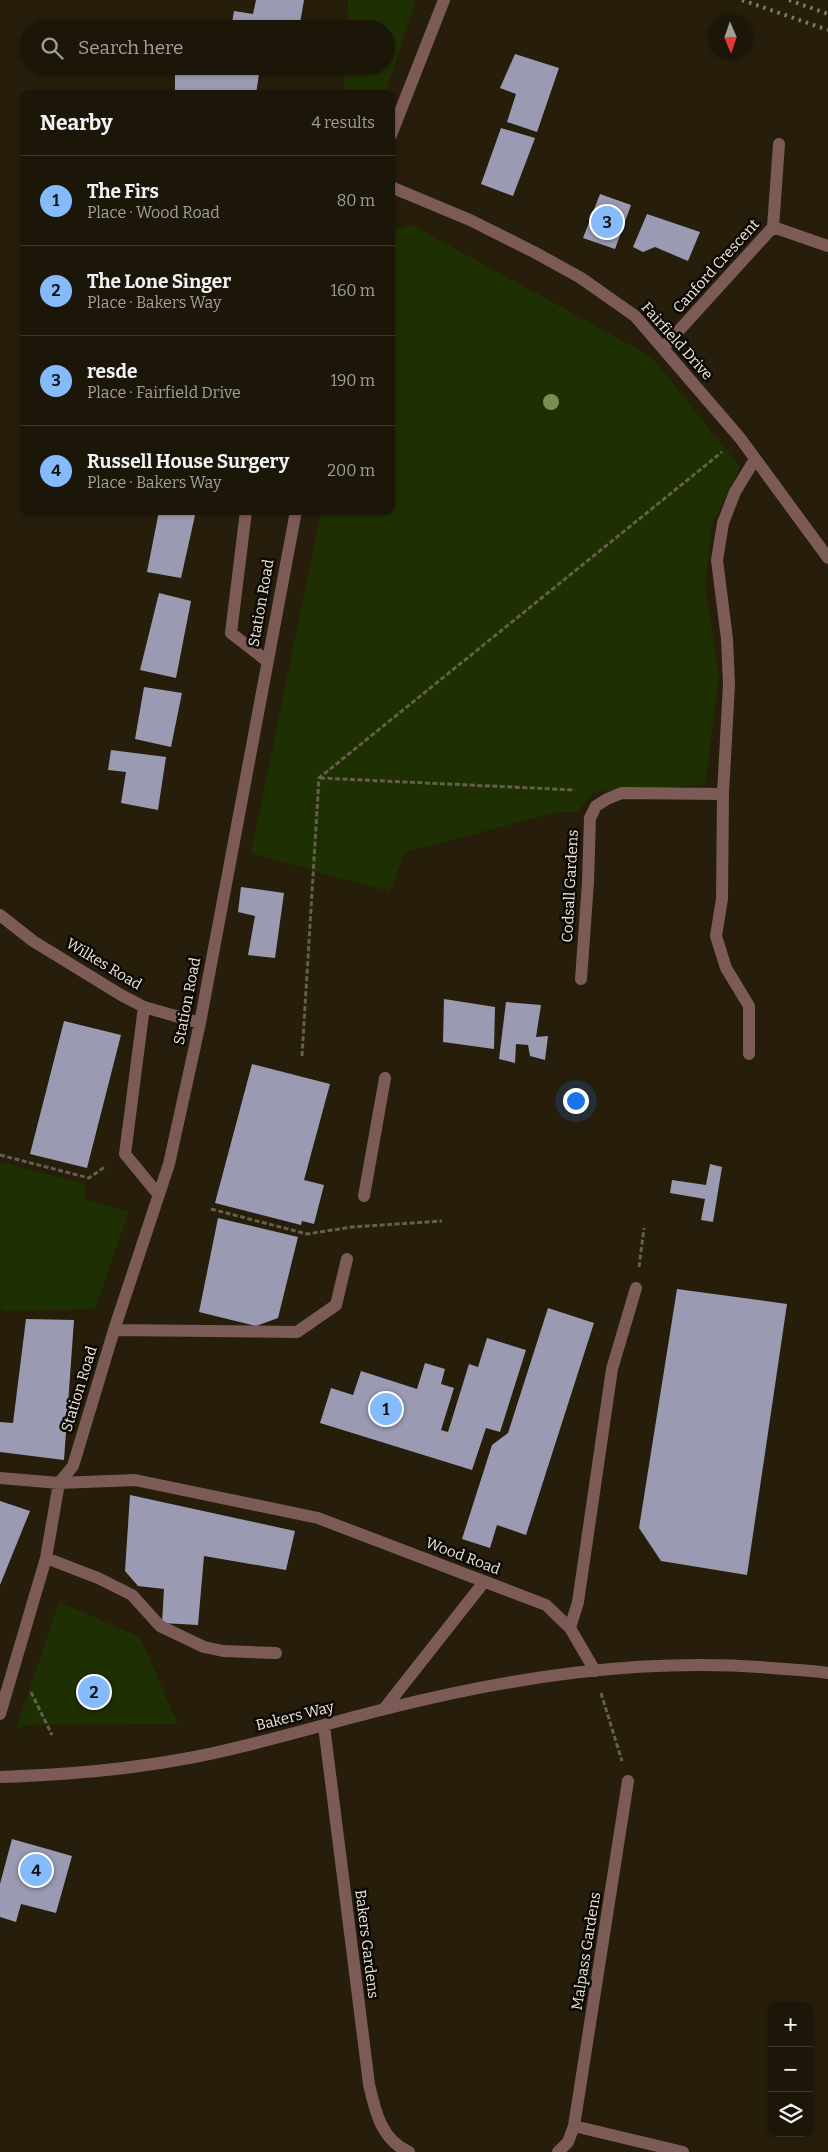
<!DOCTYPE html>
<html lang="en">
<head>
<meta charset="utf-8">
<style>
	:root { --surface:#1c1608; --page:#251f12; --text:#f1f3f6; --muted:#a09f9c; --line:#3a3529; --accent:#86bbfb }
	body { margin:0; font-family:Bitter,serif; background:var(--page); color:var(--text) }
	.controls { position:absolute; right:15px; bottom:15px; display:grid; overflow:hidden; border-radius:10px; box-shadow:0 1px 4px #0004 }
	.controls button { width:45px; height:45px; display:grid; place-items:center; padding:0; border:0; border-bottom:1px solid var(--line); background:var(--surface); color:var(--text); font:25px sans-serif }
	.compass { position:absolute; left:708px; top:15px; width:45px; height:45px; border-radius:50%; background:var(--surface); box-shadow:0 1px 4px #0004; rotate:178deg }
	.you { position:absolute; left:575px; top:1100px; width:18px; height:18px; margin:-12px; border:4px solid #fff; border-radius:50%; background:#1a73e8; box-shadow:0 0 0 8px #1a73e833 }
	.badge { display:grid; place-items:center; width:32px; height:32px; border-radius:50%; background:var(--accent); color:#111; font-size:16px; font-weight:700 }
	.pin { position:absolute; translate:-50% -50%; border:2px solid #fff; box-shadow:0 1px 5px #0006 }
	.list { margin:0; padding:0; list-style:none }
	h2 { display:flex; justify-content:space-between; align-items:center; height:65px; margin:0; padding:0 20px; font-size:21px }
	h2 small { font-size:16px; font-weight:400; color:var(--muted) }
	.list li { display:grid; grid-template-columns:32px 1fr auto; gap:15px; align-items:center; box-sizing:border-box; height:90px; padding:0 20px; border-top:1px solid var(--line) }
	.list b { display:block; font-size:19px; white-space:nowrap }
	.list p { margin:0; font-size:16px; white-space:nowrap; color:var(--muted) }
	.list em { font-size:16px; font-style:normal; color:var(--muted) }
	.icon { flex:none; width:28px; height:28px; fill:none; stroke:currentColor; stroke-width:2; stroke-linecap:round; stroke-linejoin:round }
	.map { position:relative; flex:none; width:828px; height:2152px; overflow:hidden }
	.search { position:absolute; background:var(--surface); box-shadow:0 1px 4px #0004; left:20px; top:20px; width:375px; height:55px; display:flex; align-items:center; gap:12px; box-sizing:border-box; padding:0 18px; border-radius:28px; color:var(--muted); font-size:19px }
	.panel { position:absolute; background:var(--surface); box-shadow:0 1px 4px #0004; left:20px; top:90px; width:375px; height:425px; border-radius:10px }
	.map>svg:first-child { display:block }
	.green { fill:#1e3002 }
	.building { fill:#9a9bb2 }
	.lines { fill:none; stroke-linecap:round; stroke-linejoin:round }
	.path { stroke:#655d4d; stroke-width:3; stroke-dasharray:5 2.5; stroke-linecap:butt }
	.minor { stroke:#7c5b57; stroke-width:12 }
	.rail { stroke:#817a6b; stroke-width:4; stroke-dasharray:2.5 5; stroke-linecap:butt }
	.tree { fill:#7a8e54 }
	.labels { text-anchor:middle; stroke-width:5; stroke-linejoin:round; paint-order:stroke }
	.street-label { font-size:15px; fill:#eee8dd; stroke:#0c0803 }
</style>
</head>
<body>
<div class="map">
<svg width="828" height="2152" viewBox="0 0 828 2152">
	<rect width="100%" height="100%" fill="#261d0b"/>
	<!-- green -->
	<path class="green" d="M348 0H416L385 94H343L345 66H386V29H347Z
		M412 225 652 357 740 467 712 525 705 587 719 675 705 785 593 792 578 812H558L405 852 390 892 251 853 321 511H391V239L393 232Z
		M0 1162 85 1184V1199L129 1212 95 1309 7 1311 0 1308Z
		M59 1602 140 1637 178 1724 25 1725 16 1729Z"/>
	<!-- building -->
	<path class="building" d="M256 0H304L299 29H231L234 11 253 14Z
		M515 54 559 68 537 132 507 122 516 94 500 88Z
		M175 68 259 74 256 94H175Z
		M501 128 535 138 513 196 481 184Z
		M600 194 631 205 615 249 583 238Z
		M647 214 700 232 688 261 655 247 643 252 633 247Z
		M159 511H196L181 578 147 572Z
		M159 593 191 601 176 678 140 670Z
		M144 687 182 693 171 747 135 739Z
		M111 750 166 757 158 810 121 803 126 772 108 770Z
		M241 887 284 893 275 958 248 955 255 916 238 912Z
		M444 999 495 1007 494 1049 443 1042Z
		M506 1002 541 1005 536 1037 548 1036 545 1060 530 1056 528 1045 516 1044 515 1063 499 1059Z
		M64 1021 121 1035 87 1168 30 1154Z
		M252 1064 330 1084 304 1180 324 1185 314 1224 302 1221 301 1225 215 1203Z
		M710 1164 722 1167 713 1222 701 1220 705 1199 670 1193 672 1180 706 1185Z
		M218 1218 298 1237 278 1318 256 1326 199 1312Z
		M677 1289 787 1304 747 1575 661 1561 639 1528Z
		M548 1308 594 1323 526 1535 497 1525 490 1548 462 1539 492 1445 508 1433Z
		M26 1319 74 1320 64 1460 0 1452V1422L13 1423Z
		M487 1338 526 1350 500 1432 486 1428 472 1470 320 1423 331 1388 353 1395 361 1371 417 1389 425 1363 445 1369 441 1384 454 1388 441 1430 448 1432 469 1364 478 1367Z
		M130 1495 295 1531 286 1570 204 1556 198 1625 162 1623 164 1589 138 1586 125 1571Z
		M0 1501 30 1511 0 1585Z
		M12 1839 72 1856 56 1913 21 1904 16 1922 0 1917V1884Z"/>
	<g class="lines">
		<!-- path -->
		<path class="path" d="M320 778 575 790
			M302 1056 319 778 722 452
			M0 1155 89 1178 106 1166
			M211 1209 307 1234 352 1227 442 1221
			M639 1267 644 1228
			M31 1692 52 1735
			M601 1693 622 1761"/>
		<!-- minor -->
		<path class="minor" d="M391 135 444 0
			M391 187 470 220 534 252 581 278 635 316 740 438 828 558
			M773 227 779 144
			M663 348 773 227 828 246
			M246 511 231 633 267 661
			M0 915 33 941 121 995 144 1007 200 1023
			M581 979 588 882 590 818 596 806 607 799 622 793 723 794
			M144 1007 125 1154 158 1194
			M749 1054V1006L726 968 716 936 722 899 723 794 729 684 727 639 717 560 723 523 735 492 755 459
			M364 1196 385 1078
			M114 1330 297 1332 336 1305 347 1259
			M0 1478 59 1483 135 1480 318 1518 546 1605 570 1628 595 1671
			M46 1558 98 1578 132 1595 160 1626 204 1647 223 1651 276 1653
			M570 1628 578 1602 612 1369 636 1288
			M384 1709 484 1582
			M0 1714 46 1558 59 1483 73 1466 114 1330 169 1164 200 1023 296 511
			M324 1726 369 2084C375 2111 381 2140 409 2152
			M0 1777C64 1775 126 1770 189 1758 255 1746 320 1725 385 1709 512 1677 642 1657 773 1668 791 1670 810 1670 828 1673
			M574 2126 628 1781
			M558 2152 568 2142 574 2126 683 2152"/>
		<!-- rail -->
		<path class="rail" d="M742 0 828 30
			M789 0 828 14"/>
	</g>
	<!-- trees -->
	<circle class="tree" cx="551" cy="402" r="8"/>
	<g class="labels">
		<!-- street labels -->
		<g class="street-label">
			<text transform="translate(716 266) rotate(-48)" y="5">Canford Crescent</text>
			<text transform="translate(677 341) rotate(48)" y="5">Fairfield Drive</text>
			<text transform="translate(261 603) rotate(-80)" y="5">Station Road</text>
			<text transform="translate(570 886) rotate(-87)" y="5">Codsall Gardens</text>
			<text transform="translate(104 964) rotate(31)" y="5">Wilkes Road</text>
			<text transform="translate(187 1001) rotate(-79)" y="5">Station Road</text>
			<text transform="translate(79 1389) rotate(-73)" y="5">Station Road</text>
			<text transform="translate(463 1556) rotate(21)" y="5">Wood Road</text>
			<text transform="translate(295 1716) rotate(-14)" y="5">Bakers Way</text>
			<text transform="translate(367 1944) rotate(83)" y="5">Bakers Gardens</text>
			<text transform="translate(586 1951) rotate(-81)" y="5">Malpass Gardens</text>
		</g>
	</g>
</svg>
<div class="controls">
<button>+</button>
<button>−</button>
<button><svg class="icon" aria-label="layers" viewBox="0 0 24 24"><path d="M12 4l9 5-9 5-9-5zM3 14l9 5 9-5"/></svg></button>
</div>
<svg class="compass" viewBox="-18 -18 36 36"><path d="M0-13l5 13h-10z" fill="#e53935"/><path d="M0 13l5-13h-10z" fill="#a09f9c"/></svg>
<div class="you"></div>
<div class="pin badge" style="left:386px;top:1409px">1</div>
<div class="pin badge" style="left:94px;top:1692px">2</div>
<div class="pin badge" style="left:607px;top:222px">3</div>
<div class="pin badge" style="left:36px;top:1870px">4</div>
<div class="search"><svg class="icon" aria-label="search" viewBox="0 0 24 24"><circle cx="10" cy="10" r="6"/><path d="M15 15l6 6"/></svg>Search here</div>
<section class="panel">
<h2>Nearby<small>4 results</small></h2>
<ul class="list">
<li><span class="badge">1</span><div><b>The Firs</b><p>Place · Wood Road</p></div><em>80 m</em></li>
<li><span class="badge">2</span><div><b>The Lone Singer</b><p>Place · Bakers Way</p></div><em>160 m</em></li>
<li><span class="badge">3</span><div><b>resde</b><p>Place · Fairfield Drive</p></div><em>190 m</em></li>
<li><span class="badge">4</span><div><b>Russell House Surgery</b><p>Place · Bakers Way</p></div><em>200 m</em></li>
</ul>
</section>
</div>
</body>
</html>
